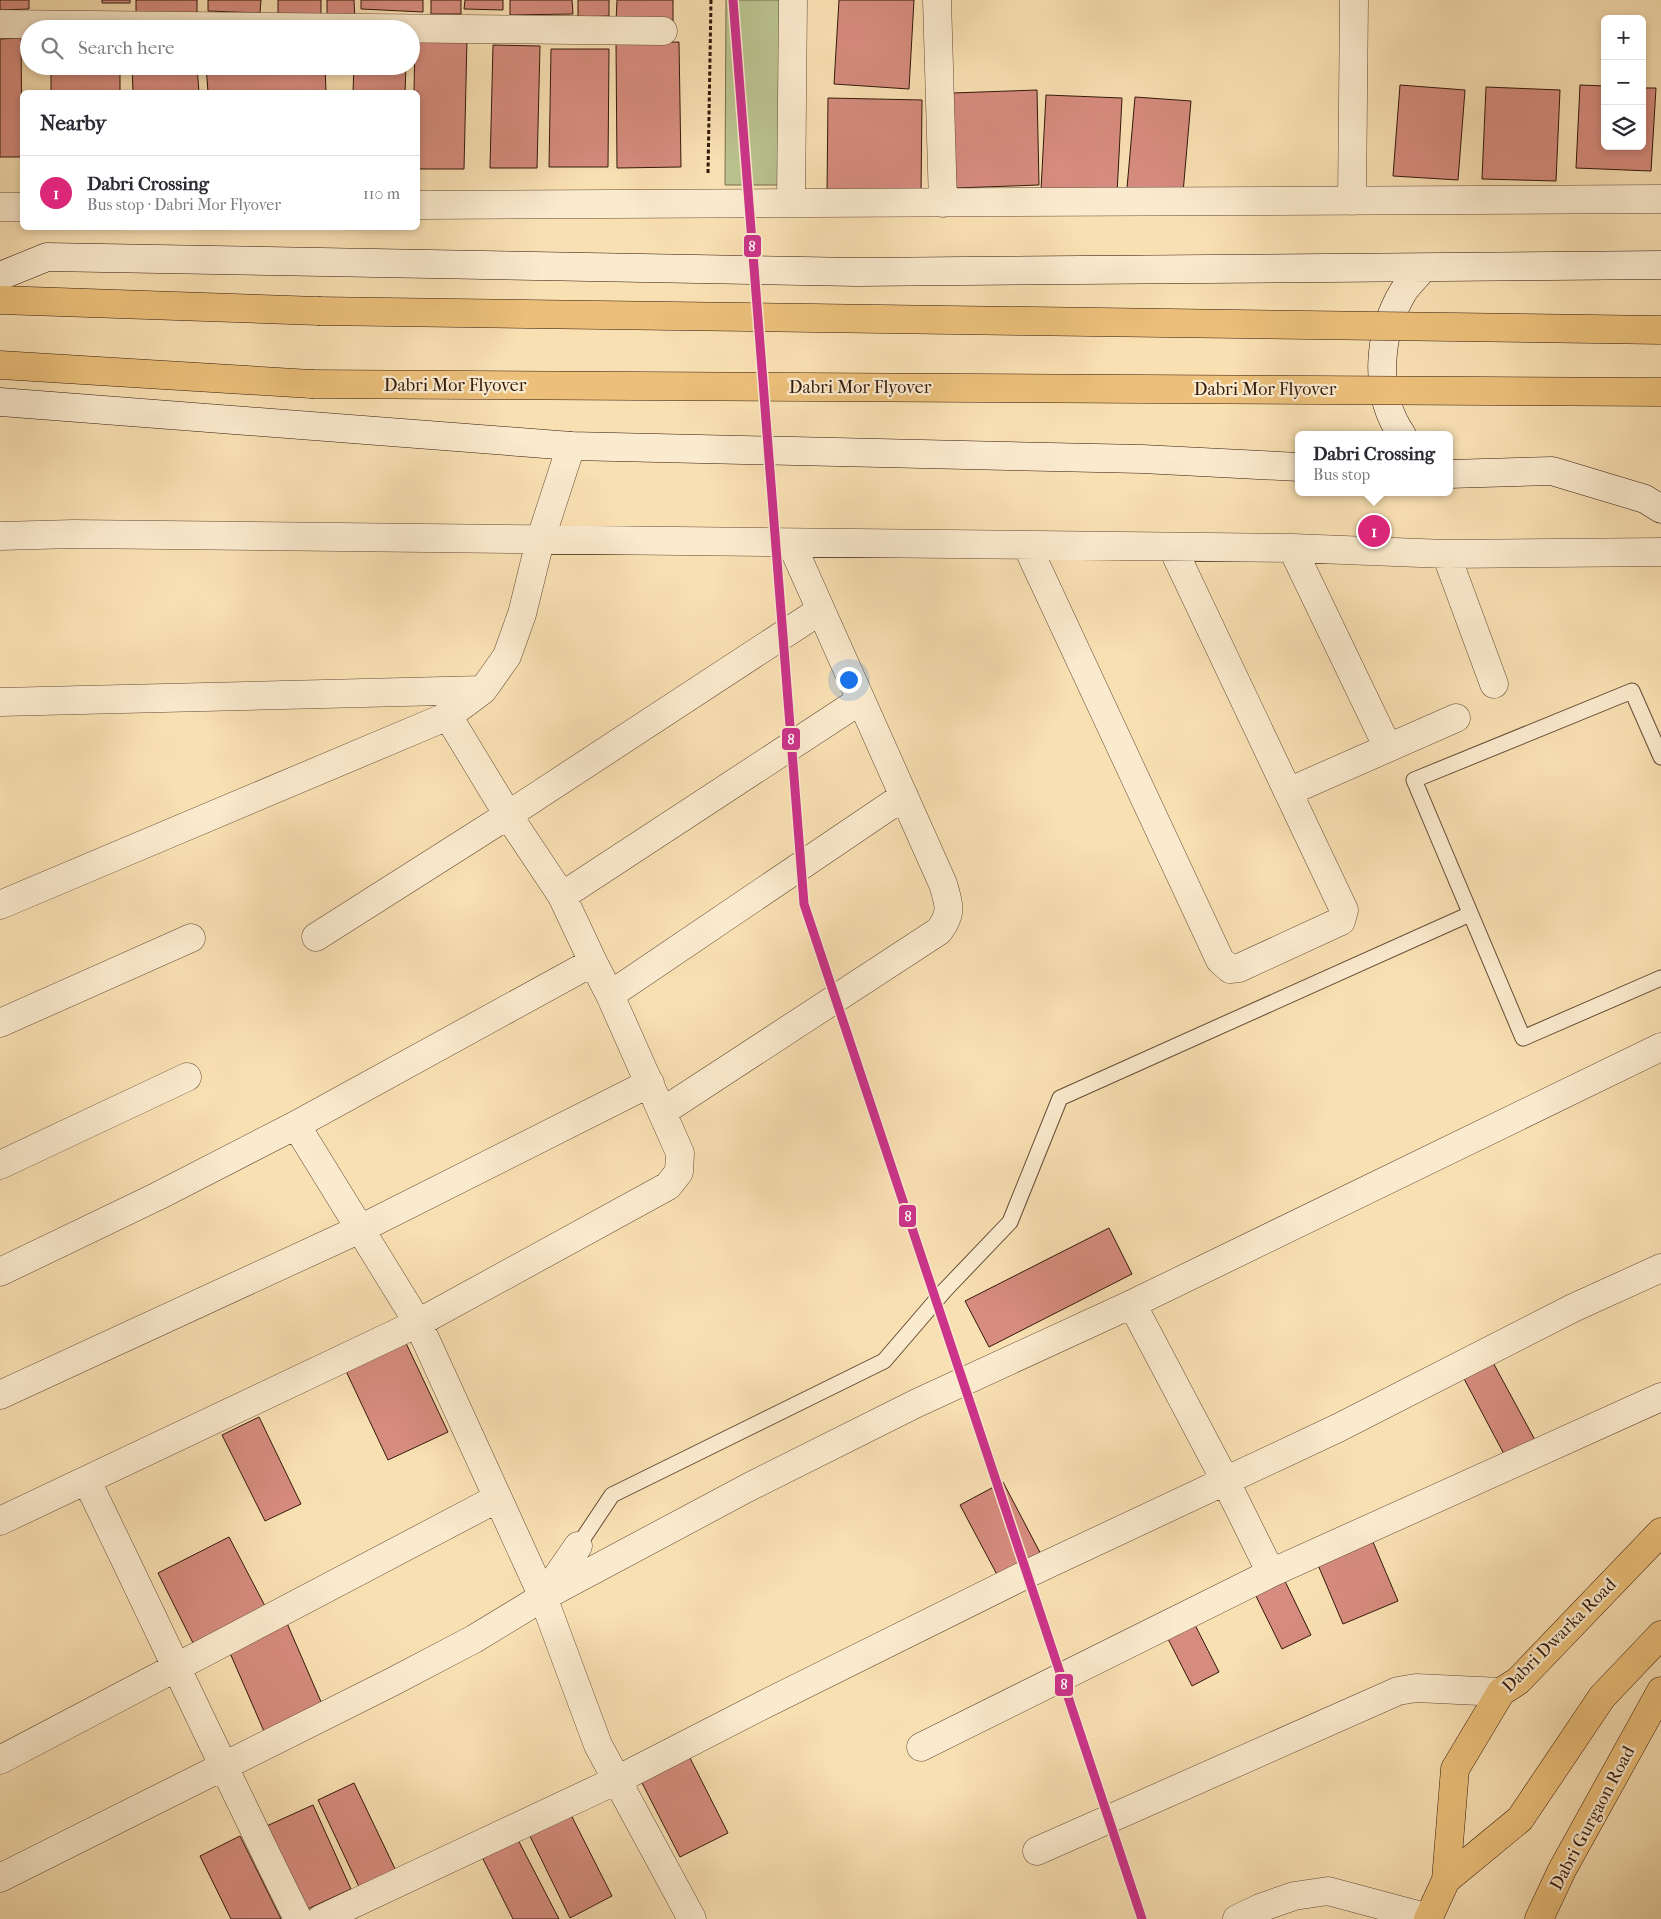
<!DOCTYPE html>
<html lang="en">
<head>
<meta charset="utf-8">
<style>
	:root { --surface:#fff; --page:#f7f7f7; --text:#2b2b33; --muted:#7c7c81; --line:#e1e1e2; --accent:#db2777 }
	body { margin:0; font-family:"IM FELL French Canon",serif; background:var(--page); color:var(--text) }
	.controls { position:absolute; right:15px; top:15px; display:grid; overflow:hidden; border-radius:8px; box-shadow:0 2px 8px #0003 }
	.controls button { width:45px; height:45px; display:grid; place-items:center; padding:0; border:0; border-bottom:1px solid var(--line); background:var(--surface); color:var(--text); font:25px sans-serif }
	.you { position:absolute; left:848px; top:679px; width:18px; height:18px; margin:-12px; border:4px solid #fff; border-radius:50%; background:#1a73e8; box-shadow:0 0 0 8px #1a73e833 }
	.badge { display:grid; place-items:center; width:32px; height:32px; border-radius:50%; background:var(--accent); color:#fff; font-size:16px; font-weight:700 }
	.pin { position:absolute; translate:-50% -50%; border:2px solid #fff; box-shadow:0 1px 5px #0006 }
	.popup { position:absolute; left:1295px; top:431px; width:158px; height:65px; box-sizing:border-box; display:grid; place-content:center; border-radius:8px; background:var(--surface); filter:drop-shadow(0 1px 4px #0005); font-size:16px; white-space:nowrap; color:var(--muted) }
	.popup b { font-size:19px; color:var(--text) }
	.popup::after { content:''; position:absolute; left:50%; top:100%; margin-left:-10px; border:10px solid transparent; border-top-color:var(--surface) }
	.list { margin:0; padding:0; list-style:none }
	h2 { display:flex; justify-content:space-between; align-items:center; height:65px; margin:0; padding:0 20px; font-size:21px }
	h2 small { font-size:16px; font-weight:400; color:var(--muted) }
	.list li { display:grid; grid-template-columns:32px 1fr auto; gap:15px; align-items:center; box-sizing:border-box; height:75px; padding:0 20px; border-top:1px solid var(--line) }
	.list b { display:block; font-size:19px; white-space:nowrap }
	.list p { margin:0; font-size:16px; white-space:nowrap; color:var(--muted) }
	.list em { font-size:16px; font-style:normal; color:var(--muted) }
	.icon { flex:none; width:28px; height:28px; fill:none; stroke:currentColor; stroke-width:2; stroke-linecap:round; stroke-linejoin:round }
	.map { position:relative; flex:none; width:1661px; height:1919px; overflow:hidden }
	.search { position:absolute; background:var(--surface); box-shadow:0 2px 8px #0003; left:20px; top:20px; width:400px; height:55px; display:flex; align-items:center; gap:12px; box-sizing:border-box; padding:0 18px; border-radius:28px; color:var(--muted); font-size:19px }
	.panel { position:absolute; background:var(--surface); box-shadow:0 2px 8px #0003; left:20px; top:90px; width:400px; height:140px; border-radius:8px }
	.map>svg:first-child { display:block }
	.green { fill:#bac38f; stroke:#766e4c }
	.building { fill:#d68c7e; stroke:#33180a }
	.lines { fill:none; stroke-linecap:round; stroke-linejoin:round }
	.service-casing { stroke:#644a34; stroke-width:17 }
	.minor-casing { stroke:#644a34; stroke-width:29 }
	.secondary-casing { stroke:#33180a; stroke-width:29 }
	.primary-casing { stroke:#33180a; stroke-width:29 }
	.path { stroke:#33180a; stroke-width:3; stroke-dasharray:4 2.5; stroke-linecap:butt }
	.service { stroke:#fbebce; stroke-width:15 }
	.minor { stroke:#fbebce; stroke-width:28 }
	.secondary { stroke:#fbebce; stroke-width:28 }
	.primary { stroke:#ecc07a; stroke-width:28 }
	.primary-bridge-casing { stroke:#33180a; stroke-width:29; stroke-linecap:butt }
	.primary-bridge { stroke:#ecc07a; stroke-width:28 }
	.metro-1-casing { stroke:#fbebce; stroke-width:12 }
	.metro-1 { stroke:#cc338b; stroke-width:9 }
	.labels { text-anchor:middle; stroke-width:4.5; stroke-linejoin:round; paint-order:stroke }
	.street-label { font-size:18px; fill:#33180a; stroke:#fbebce }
	.line-badge { stroke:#fbebce; stroke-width:2 }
	.badge-label { font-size:14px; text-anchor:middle; font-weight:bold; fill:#fff }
</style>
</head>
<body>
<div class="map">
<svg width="1661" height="1919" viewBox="0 0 1661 1919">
	<rect width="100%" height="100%" fill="#f9e0b3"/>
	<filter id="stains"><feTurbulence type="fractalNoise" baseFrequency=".004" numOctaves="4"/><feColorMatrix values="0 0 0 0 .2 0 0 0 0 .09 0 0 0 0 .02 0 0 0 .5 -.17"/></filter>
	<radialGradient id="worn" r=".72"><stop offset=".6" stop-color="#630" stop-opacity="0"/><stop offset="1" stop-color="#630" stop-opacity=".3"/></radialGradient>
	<!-- green -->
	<path class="green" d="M726 0H790L783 185H725Z"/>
	<!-- building -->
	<path class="building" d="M0 0H29V9L0 10Z
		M102 0H130V3H102Z
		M136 0H197V15L136 13Z
		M208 0H261L260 13 208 11Z
		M278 0H321V17L278 16Z
		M327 0H354L355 20H327Z
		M361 0H423V12L361 9Z
		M431 0H461V14H431Z
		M465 0H503V10L464 9Z
		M510 0H572L573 14 510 15Z
		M578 0H609V16L578 17Z
		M617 0H673V21H616Z
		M839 0H914L909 89 834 84Z
		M21 38 22 157H0V39Z
		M415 38 467 39 464 169H418V92H414Z
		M679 42 681 167 617 168 616 43Z
		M493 45 540 46 537 168H490Z
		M551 49H609L608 167H549Z
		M51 66H120V92H51Z
		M132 66H197L199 92H133Z
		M206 66H325L326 92H208Z
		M354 66H406L405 92H353Z
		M1400 85 1465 90 1458 180 1393 176Z
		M1580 85 1605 86V146H1642V88H1656L1651 171 1576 168Z
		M1486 87 1560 90 1556 181 1482 179Z
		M1037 90 1039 185 956 188 953 93Z
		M1046 95 1122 98 1117 194 1041 190Z
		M1135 97 1191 101 1183 193 1127 188Z
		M828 98 922 100 921 195 827 194Z
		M1109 1228 1132 1274 989 1347 965 1301Z
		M405 1341 448 1432 388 1460 345 1369Z
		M1490 1357 1535 1440 1505 1456 1461 1373Z
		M259 1417 301 1504 265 1521 222 1435Z
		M1003 1482 1045 1562 1002 1584 960 1505Z
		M229 1537 265 1606 193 1643 158 1573Z
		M1373 1542 1398 1601 1343 1624 1318 1565Z
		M1282 1575 1311 1635 1282 1649 1253 1590Z
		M286 1621 325 1711 266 1736 227 1646Z
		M1193 1621 1219 1672 1192 1686 1166 1635Z
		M689 1756 728 1833 680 1857 641 1781Z
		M354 1783 397 1873 361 1891 318 1800Z
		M313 1805 351 1889 299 1913 260 1829Z
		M568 1809 612 1896 570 1918 527 1830Z
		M515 1834 559 1919H513L480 1853Z
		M240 1836 281 1919H231L200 1856Z"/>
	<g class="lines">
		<!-- service casing -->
		<g class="service-casing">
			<path id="service" d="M1661 757 1632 691 1414 780 1523 1038 1661 978
				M578 1546 612 1495 884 1361 945 1290 1010 1222 1060 1098 1470 914"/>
		</g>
		<!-- minor casing -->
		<g class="minor-casing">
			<path id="minor" d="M937 0 943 203
				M0 24 663 31
				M1352 201 1354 0
				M791 203 793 0
				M418 205 1661 199
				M0 207H22
				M0 536 74 534 1292 548 1446 554 1661 552
				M1027 546 1220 960 1230 969 1239 968 1341 921 1344 910 1172 547
				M1292 548 1388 748
				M1446 554 1494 684
				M0 702 483 690 507 656 522 614 540 541 571 446
				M448 716 508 815 562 896 593 962
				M1288 792 1456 718
				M562 896 861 700
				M0 905 448 716 483 690
				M316 937 508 815 821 610
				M610 995 904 796
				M0 1023 191 938
				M662 1112 939 931C953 912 949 905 943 884L791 543
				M296 1125 418 1323 543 1597 598 1745 692 1919
				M0 1165 187 1077
				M0 1272 158 1196 296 1125 593 962 610 995 680 1153 679 1172 668 1186 418 1323 0 1521
				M1132 1304 1225 1480 1271 1573
				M0 1395 360 1229 650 1083
				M87 1481C158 1627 226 1774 298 1919
				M545 1594 578 1546
				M921 1747 1271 1573 1661 1397
				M0 1760 498 1498
				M1037 1851 1398 1691 1416 1688 1501 1692
				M0 1878 392 1682 474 1639 543 1597 749 1487 917 1403 1132 1304 1661 1047
				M321 1919 617 1780 767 1703 1027 1574 1338 1428 1573 1308 1661 1268
				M1237 1919 1260 1908 1294 1896 1328 1891 1429 1918"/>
		</g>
		<!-- secondary casing -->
		<g class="secondary-casing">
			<path id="secondary" d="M0 276 47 257 857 272 1661 265
				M0 402 571 446 1142 459 1299 467
				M1402 435C1373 393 1378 334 1403 292 1409 283 1417 276 1423 268
				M1449 474 1552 471 1645 499 1661 509"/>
		</g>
		<!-- primary casing -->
		<g class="primary-casing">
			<path id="primary" d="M0 300 318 311
				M0 365 311 384
				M1446 1880 1520 1819 1602 1697 1661 1635
				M1428 1919 1446 1880 1455 1769 1501 1692 1518 1681 1661 1532
				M1539 1919 1562 1870 1661 1691"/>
		</g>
		<!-- path -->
		<path class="path" d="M708 173 711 0"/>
		<!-- service -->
		<use href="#service" class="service"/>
		<!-- minor -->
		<use href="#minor" class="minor"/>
		<!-- secondary -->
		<use href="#secondary" class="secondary"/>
		<!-- primary -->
		<use href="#primary" class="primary"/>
		<!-- primary-bridge casing -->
		<g class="primary-bridge-casing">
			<path id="primary-bridge" d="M318 311 1661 330
				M311 384 1661 392"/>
		</g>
		<!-- primary-bridge -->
		<use href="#primary-bridge" class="primary-bridge"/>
		<!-- metro-1 casing -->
		<g class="metro-1-casing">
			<path id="metro-1" d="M733 0 804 904 1142 1919"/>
		</g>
		<!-- metro-1 -->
		<use href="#metro-1" class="metro-1"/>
	</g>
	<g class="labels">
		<!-- street labels -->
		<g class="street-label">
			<text x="455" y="391">Dabri Mor Flyover</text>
			<text x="860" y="393">Dabri Mor Flyover</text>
			<text x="1265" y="395">Dabri Mor Flyover</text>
			<text transform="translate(1559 1635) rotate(-45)" y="6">Dabri Dwarka Road</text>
			<text transform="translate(1592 1818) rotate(-62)" y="6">Dabri Gurgaon Road</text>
		</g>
	</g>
	<g class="line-badge">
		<rect x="743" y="234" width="19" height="24" rx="5" fill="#cc338b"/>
		<rect x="781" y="727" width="20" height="24" rx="5" fill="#cc338b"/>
		<rect x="898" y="1204" width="19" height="24" rx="5" fill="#cc338b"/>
		<rect x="1054" y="1673" width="20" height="24" rx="5" fill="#cc338b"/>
	</g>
	<g class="badge-label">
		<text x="752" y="251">8</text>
		<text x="791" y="744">8</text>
		<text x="908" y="1221">8</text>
		<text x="1064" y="1689">8</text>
	</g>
	<rect width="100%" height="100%" filter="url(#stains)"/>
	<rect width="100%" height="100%" fill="url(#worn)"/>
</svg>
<div class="controls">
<button>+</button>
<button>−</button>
<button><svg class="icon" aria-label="layers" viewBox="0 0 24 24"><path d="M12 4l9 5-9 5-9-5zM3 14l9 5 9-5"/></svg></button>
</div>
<div class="you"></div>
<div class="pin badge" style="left:1374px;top:531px">1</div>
<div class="popup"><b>Dabri Crossing</b>Bus stop</div>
<div class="search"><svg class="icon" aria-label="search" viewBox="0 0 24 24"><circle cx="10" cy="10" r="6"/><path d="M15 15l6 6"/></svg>Search here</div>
<section class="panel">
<h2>Nearby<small></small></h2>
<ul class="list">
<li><span class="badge">1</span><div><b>Dabri Crossing</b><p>Bus stop · Dabri Mor Flyover</p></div><em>110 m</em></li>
</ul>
</section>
</div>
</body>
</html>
